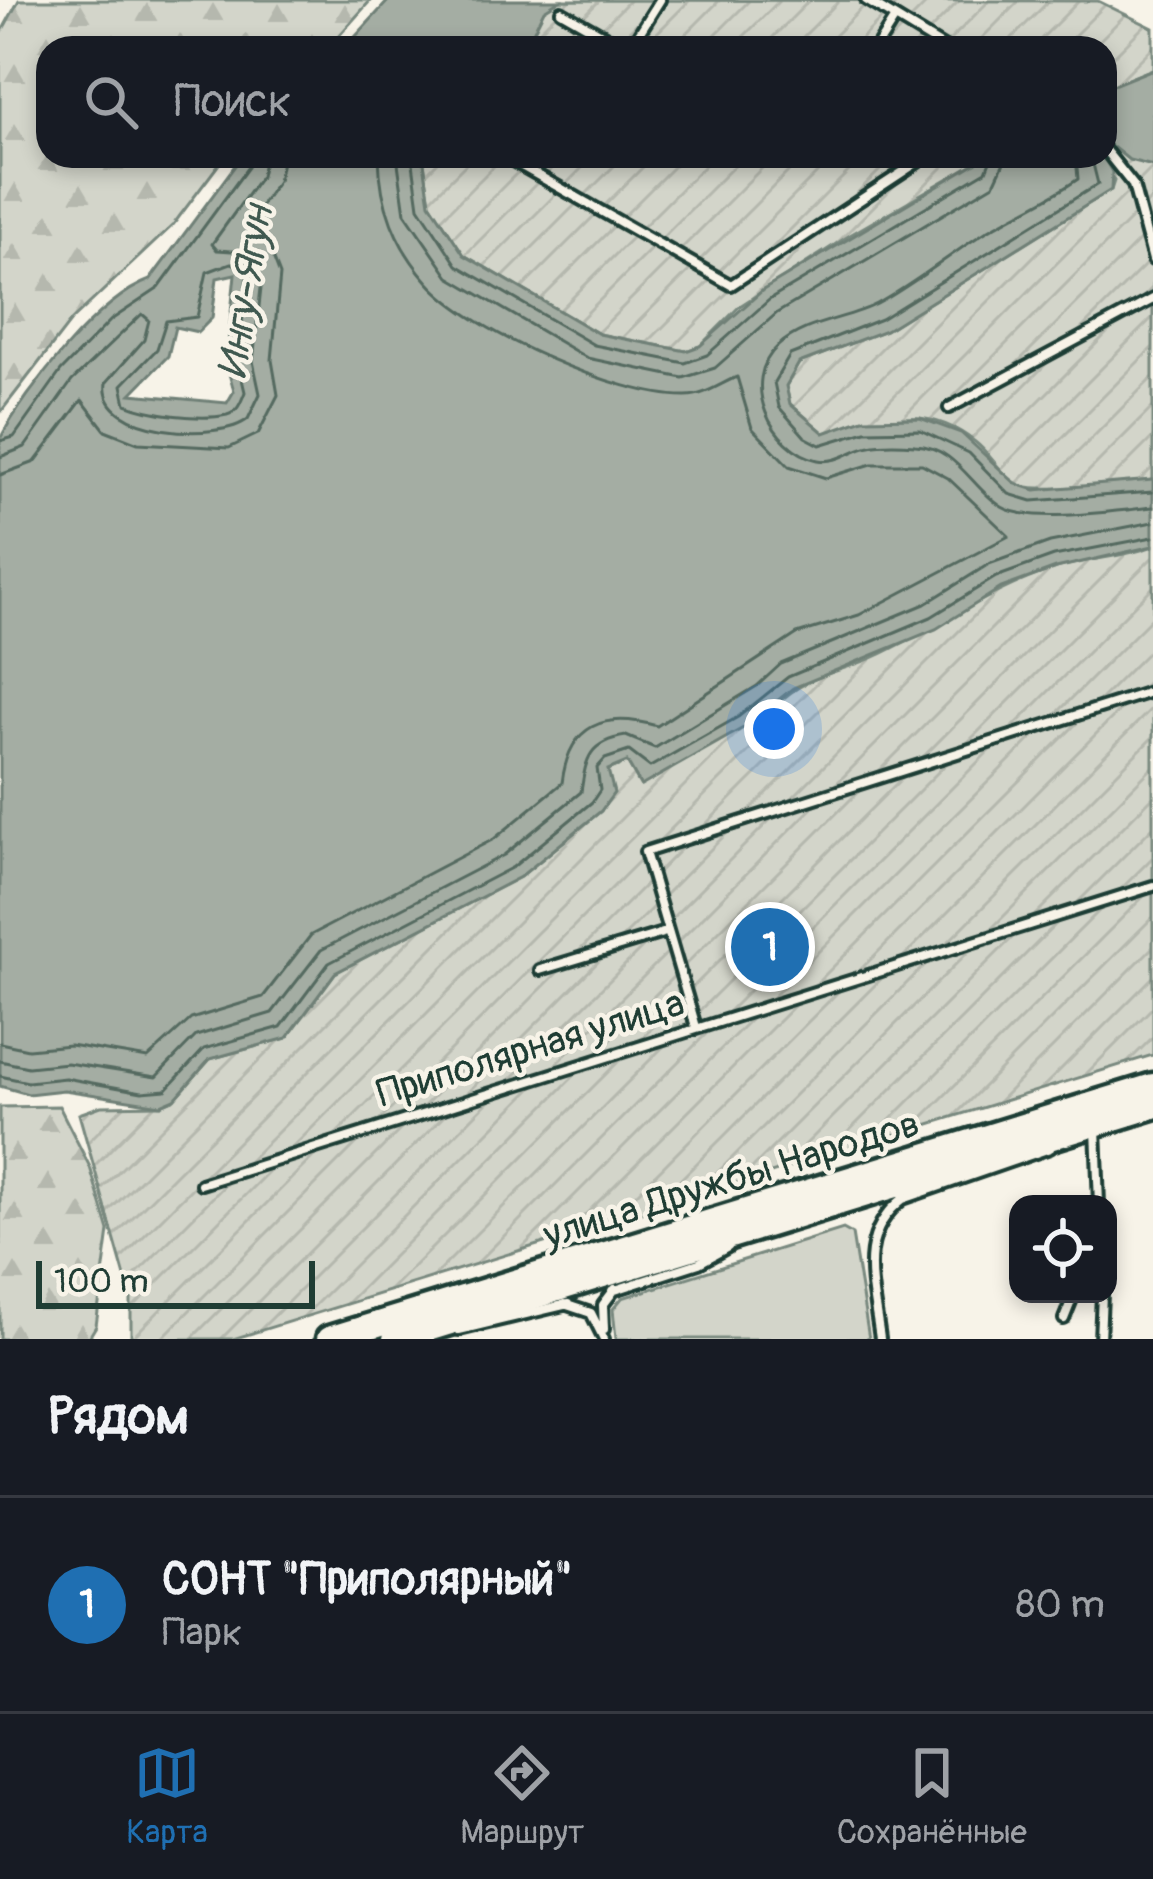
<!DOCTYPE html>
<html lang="ru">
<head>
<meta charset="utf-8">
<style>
	:root { --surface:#171b24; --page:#242831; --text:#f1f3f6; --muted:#9ea1a6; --line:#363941; --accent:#1f6fb2 }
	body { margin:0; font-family:Pangolin,sans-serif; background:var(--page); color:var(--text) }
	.controls { position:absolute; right:36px; bottom:36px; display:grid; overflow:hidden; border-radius:24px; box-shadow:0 6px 18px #0003 }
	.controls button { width:108px; height:108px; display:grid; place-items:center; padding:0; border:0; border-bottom:3px solid var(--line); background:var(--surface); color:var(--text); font:60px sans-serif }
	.scale { position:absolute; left:36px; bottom:30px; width:279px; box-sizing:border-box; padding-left:12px; border:6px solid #1f3d34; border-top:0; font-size:33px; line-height:42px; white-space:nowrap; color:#1f3d34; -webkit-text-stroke:9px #f7f3e8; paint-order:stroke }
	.you { position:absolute; left:774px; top:729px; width:42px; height:42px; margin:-30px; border:9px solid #fff; border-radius:50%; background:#1a73e8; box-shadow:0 0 0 18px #1a73e833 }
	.badge { display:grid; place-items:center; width:78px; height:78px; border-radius:50%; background:var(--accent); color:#fff; font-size:39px; font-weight:700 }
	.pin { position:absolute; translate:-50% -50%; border:6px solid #fff; box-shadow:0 3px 12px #0006 }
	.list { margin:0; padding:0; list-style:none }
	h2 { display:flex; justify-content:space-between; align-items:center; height:156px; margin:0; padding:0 48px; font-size:51px }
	h2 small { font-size:39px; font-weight:400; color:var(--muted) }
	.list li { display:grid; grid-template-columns:78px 1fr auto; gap:36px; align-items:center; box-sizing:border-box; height:216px; padding:0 48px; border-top:3px solid var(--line) }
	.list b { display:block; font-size:45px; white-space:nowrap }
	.list p { margin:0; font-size:39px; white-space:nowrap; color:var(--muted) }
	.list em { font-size:39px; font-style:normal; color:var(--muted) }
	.icon { flex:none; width:66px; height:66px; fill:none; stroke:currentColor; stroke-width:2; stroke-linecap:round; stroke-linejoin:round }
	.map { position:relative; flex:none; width:1153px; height:1339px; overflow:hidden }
	.search { position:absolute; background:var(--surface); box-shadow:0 6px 18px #0003; left:36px; right:36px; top:36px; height:132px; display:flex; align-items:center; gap:30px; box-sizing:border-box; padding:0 42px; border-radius:36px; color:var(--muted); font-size:45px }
	.sheet { height:372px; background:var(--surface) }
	nav { display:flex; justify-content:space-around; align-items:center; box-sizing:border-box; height:168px; border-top:3px solid var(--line); background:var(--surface); font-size:33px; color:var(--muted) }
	nav a { display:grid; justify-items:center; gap:6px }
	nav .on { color:var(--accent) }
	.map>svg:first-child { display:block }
	.grass { fill:#d3d5ca; stroke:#79897f; stroke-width:3 }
	.forest { fill:url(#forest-firs); stroke:#79897f; stroke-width:3 }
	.garden { fill:url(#garden-furrows); stroke:#79897f; stroke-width:3 }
	.water { fill:#a4ada3; stroke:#6f8077; stroke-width:3; fill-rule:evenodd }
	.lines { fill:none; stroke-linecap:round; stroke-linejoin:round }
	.shore { stroke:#546a60; stroke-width:3 }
	.service-casing { stroke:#1f3d34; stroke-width:16 }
	.secondary-casing { stroke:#1f3d34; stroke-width:33 }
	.service { stroke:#f7f3e8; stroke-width:8 }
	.secondary { stroke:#f7f3e8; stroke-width:24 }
	.labels { text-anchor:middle; stroke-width:9; stroke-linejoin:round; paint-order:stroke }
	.street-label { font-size:39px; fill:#1f3d34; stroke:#f7f3e8 }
	.water-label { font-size:42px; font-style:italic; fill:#405950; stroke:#f7f3e8 }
</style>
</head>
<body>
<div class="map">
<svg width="1153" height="1339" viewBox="0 0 1153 1339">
	<defs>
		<pattern id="forest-firs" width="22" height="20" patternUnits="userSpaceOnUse" patternTransform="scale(3)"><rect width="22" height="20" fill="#d3d5ca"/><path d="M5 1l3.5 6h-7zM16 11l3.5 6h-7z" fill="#b5b8ae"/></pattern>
		<pattern id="garden-furrows" width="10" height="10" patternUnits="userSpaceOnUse" patternTransform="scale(3)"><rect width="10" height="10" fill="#d3d5ca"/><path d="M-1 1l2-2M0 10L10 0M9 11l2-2" fill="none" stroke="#b5b8ae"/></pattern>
	</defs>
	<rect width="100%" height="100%" fill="#f7f3e8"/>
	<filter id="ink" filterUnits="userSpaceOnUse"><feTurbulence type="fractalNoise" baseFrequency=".00833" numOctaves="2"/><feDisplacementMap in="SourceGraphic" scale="24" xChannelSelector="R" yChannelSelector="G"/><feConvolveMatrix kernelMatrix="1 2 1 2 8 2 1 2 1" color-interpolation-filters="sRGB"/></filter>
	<g filter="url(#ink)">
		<!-- grass -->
		<path class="grass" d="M843 1229 852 1234 869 1339H616L613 1309 622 1298Z"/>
		<!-- forest -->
		<path class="forest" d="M19 0H371L328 48H48V156H225L173 225 71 321 0 413V35Z
			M59 1106 90 1167 109 1231 96 1326 88 1339H0V1107Z"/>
		<!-- garden -->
		<path class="garden" d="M560 0 1098 1 1153 28V69L1113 85 1105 94V48H525L543 10Z
			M1114 148 1153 166V480C1125 483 1043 493 1023 486 1003 479 992 455 975 442 922 400 881 423 824 433L790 404 786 386 799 363 886 330 1111 190 1114 181 1101 158Z
			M423 156H987L850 235 740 306 700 346 686 351 599 334 464 255 430 203Z
			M1153 546V1055L233 1339H131V1298L79 1114 101 1106 161 1105 175 1099 210 1059 287 1038 335 973 520 877 601 811 608 770 627 762 640 785 775 706C807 673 842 673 881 654 939 626 992 589 1054 569 1086 558 1122 558 1153 546Z"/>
		<!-- water -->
		<path class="water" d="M389 0H560L544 10 525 48H345Z
			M1153 69V166L1129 160 1114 148 1105 155V94L1113 85Z
			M242 156H423L430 203 464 255 599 334 686 351 700 346 763 290 987 156H1103L1112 172 1111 190 886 330 799 363 786 386 790 404 824 433 863 419 920 418 961 433 1016 484 1035 490 1153 480V546L1056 568 1001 588 936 629 793 688 745 727 641 786 627 762 608 770 614 793 601 811 520 877 335 973 287 1038 210 1059 175 1099 161 1105 64 1090 28 1094 0 1086V439C27 389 98 299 150 280ZM235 274 226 363 234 391 227 403 131 394 168 356 175 327 198 332 212 318 217 278Z"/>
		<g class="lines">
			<!-- shore -->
			<path class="shore" d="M397 156 405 213 449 277 587 358 683 378 715 368 777 313 994 184 1007 156
				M412 156 419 207 457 265 594 345 685 363 707 355 769 300 986 171 992 156
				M1076 156 1078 179C1048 200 1015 214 984 233 948 256 914 284 877 304 846 320 805 321 778 346 739 381 771 450 818 460 838 464 852 449 870 446 884 443 901 444 915 445 957 447 971 488 1002 507 1029 524 1117 511 1153 507
				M1091 156 1098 184 881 319 790 355 774 382 779 407 805 437 820 445 866 431 920 430 969 453 1009 494 1032 501 1153 492
				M231 263 242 266 247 277 238 362 245 392C241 402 238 412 227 415 200 421 150 414 126 404L122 385 157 349 166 321 197 317 207 272Z
				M0 441 14 437 61 371 111 320 159 288 248 167 250 156
				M0 457 25 447 72 381 142 314 149 320 144 340 106 383C99 436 221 442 248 419L260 394 253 361 262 279 247 252 217 250 212 244 261 176 265 156
				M0 475 35 462 82 400 105 430 138 443 229 448 258 434 278 395 272 360 280 275 270 249 246 227 278 181 283 156
				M0 1043 28 1049 70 1045 148 1058 191 1019 263 997 311 935 494 839 562 783C569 724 604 711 657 726L797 634 859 615 1009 536 948 478 922 464H872L826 478 789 466 752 428 737 377C721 383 705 396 686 396 620 397 471 332 428 282 395 245 380 205 379 156
				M0 1061 28 1067 67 1063 156 1077 196 1036 272 1013 321 950 504 855 581 792C586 760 587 742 626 736L655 748 757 686 781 664 925 604 989 564 1050 542 1153 522
				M0 1076 28 1082 65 1078 142 1092 166 1090 204 1049 281 1027 329 963 513 867 592 802 600 790 597 768 605 759 629 751 650 767 738 717 788 677 931 617 996 577 1054 556 1153 537"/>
			<!-- service casing -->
			<g class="service-casing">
				<path id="service" d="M866 0 945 48
					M561 11 626 48
					M630 48 660 0
					M876 48 895 18
					M1105 150 1133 185 1153 260
					M504 156 731 285 927 156
					M949 408 1153 299
					M540 970 666 932
					M696 1027 645 852 1153 691
					M1096 1128 1099 1204
					M201 1184 1153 886
					M903 1199 1050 1148
					M612 1291 699 1263 728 1247
					M564 1304 591 1313 604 1339
					M1064 1319 1074 1294
					M604 1329 603 1305 615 1289
					M459 1330 568 1304
					M880 1339C873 1285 855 1235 904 1198
					M1100 1339 1102 1294"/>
			</g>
			<!-- secondary casing -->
			<g class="secondary-casing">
				<path id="secondary" d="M329 1339 1153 1086
					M395 1339 1153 1106"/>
			</g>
			<!-- service -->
			<use href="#service" class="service"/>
			<!-- secondary -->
			<use href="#secondary" class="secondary"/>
		</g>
	</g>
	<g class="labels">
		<!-- street labels -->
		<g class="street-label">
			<text transform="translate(530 1047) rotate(-17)" y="14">Приполярная улица</text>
			<text transform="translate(731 1178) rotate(-17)" y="14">улица Дружбы Народов</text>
		</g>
		<!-- water labels -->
		<g class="water-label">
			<text transform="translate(244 292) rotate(-81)" y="15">Ингу-Ягун</text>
		</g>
	</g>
</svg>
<div class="controls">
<button><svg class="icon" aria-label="locate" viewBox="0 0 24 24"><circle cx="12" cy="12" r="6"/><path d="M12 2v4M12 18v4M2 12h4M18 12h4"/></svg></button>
</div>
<div class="scale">100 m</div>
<div class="you"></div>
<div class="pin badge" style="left:770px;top:947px">1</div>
<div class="search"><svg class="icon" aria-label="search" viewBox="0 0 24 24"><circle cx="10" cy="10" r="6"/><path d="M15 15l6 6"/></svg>Поиск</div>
</div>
<section class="sheet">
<h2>Рядом<small></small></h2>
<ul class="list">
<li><span class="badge">1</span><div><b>СОНТ &quot;Приполярный&quot;</b><p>Парк</p></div><em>80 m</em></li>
</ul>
</section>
<nav>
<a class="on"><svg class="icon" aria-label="map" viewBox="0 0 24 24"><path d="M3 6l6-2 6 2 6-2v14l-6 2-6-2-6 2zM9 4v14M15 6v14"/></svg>Карта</a>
<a><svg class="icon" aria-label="directions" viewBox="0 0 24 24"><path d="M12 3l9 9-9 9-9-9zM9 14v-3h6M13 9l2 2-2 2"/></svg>Маршрут</a>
<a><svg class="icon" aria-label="saved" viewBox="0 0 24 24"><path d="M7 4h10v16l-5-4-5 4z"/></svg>Сохранённые</a>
</nav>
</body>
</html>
